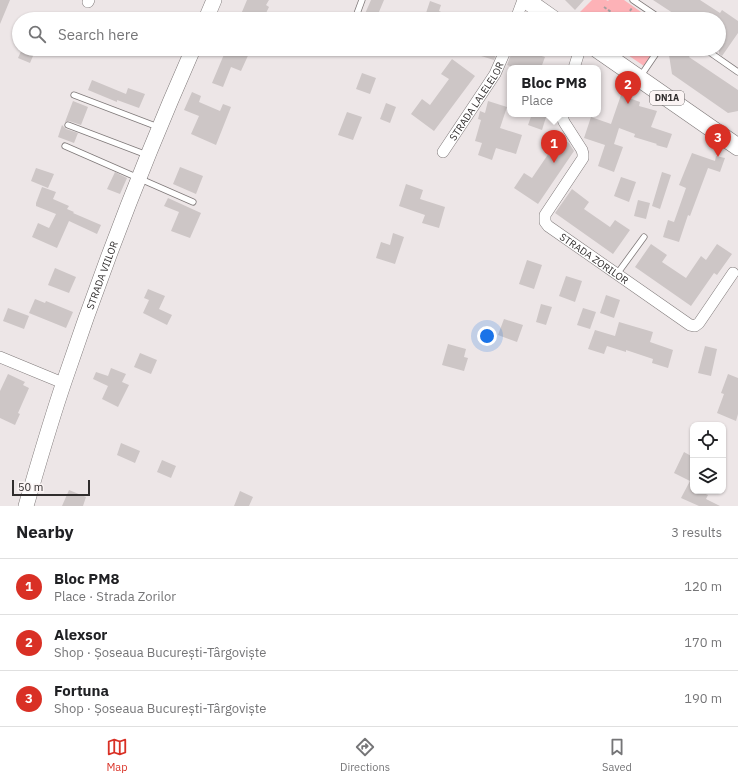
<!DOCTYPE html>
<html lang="en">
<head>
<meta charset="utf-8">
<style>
	:root { --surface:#fff; --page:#f2f2f2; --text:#202124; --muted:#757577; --line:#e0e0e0; --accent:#d93025 }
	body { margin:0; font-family:"IBM Plex Sans",sans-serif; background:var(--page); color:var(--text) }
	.controls { position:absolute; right:12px; bottom:12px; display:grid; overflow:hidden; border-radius:8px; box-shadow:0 1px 3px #0004 }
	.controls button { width:36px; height:36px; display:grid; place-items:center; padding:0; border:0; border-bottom:1px solid var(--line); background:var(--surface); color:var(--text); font:20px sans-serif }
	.scale { position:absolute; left:12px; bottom:10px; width:78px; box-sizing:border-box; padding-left:4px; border:2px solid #302d2d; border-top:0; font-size:11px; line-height:14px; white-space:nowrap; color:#302d2d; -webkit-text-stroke:3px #fbf4f4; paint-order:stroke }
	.you { position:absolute; left:487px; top:336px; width:14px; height:14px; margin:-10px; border:3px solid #fff; border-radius:50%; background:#1a73e8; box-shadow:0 0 0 6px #1a73e833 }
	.badge { display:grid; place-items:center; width:26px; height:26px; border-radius:50%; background:var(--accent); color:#fff; font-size:13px; font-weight:700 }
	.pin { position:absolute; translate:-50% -33px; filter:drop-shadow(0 1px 2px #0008) }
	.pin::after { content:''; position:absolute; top:21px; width:14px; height:12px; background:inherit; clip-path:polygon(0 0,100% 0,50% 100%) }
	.popup { position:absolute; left:507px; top:65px; width:94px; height:52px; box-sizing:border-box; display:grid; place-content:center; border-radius:8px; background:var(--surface); filter:drop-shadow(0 1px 3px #0005); font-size:13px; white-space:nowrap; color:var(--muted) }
	.popup b { font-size:15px; color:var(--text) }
	.popup::after { content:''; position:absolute; left:50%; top:100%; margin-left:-8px; border:8px solid transparent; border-top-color:var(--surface) }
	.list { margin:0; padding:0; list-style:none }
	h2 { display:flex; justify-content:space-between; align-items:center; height:52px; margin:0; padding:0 16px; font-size:17px }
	h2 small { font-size:13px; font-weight:400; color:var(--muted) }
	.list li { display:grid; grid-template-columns:26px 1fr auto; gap:12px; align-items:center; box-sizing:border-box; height:56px; padding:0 16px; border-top:1px solid var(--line) }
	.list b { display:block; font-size:15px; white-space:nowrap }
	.list p { margin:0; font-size:13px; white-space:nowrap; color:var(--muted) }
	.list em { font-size:13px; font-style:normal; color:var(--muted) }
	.icon { flex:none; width:22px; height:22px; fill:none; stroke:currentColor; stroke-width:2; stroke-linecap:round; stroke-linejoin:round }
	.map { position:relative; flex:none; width:738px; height:506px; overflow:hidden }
	.search { position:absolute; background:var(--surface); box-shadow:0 1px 3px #0004; left:12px; right:12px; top:12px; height:44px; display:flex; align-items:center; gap:10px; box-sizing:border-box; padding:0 14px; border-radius:22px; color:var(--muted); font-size:15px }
	.sheet { height:220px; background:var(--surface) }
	nav { display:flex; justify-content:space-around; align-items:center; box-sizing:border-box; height:56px; border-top:1px solid var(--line); background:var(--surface); font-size:11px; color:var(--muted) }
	nav a { display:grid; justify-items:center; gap:2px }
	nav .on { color:var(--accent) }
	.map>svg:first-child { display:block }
	.green { fill:#fdb2b7 }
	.building { fill:#cdc6c6 }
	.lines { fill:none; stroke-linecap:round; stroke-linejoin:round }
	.lane-casing { stroke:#7f7979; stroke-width:7 }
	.street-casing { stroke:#7f7979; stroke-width:12 }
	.secondary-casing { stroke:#7f7979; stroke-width:16 }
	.primary-casing { stroke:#7f7979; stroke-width:18 }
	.path { stroke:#a59fa0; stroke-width:2; stroke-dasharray:3 2; stroke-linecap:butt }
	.lane { stroke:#fff; stroke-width:5.5 }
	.street { stroke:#fff; stroke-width:11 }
	.secondary { stroke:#fff; stroke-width:15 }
	.primary { stroke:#fff; stroke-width:17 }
	.labels { text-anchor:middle; stroke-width:3; stroke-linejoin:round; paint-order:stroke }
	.shield { fill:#fbf4f4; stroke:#6d6969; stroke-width:1 }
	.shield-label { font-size:9px; font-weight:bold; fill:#302d2d }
	.street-label { font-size:10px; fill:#302d2d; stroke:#fbf4f4 }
</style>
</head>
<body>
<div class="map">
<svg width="738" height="506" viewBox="0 0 738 506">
	<rect width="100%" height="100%" fill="#ede6e7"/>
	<!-- green -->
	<path class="green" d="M592 0H606L608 1 609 0H624L651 19 574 18Z
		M619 49H655L644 66Z"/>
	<!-- building -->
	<path class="building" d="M0 0H10L0 24Z
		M247 0H269L266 5 269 7 263 19H239Z
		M371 0H384L376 19H372L364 16Z
		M565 0H584L575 10Z
		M653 0H700L720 13 722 10 738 21V33L722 56 719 54V19H682Z
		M430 1 441 5 439 11 457 19H424Z
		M22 49H36L30 63 18 58Z
		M235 49H251L241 71 231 67 223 87 212 83 225 52 232 56Z
		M466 49H498L494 60 465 51Z
		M513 49H525V51L545 57 541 68H529L520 65 519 68H517L507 65Z
		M673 49H694L689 57 738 90V111L728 113 672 74 669 55Z
		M452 59 475 76 434 131 411 114 422 99 430 105 449 79 441 74Z
		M362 73 376 78 370 94 356 89Z
		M92 80 126 94 128 88 145 94 139 108 117 100V102L88 90Z
		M192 92 201 96 199 102 220 111 223 104 231 107 216 145 191 134 199 116 184 110Z
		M621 95 640 102 639 106 657 111 651 127 672 134 667 148 656 145 657 144 634 137 635 134 619 128 614 144 623 147 614 172 598 166 605 145 584 138 591 117 611 124Z
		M73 101 88 107 81 125 69 121 65 122Z
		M488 101 507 107 500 128 522 135 516 154 496 148 492 160 478 155 482 143 475 141 481 120 478 119 480 111 485 113Z
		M386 103 396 107 390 123 380 119Z
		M347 112 362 117 353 140 338 135Z
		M532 114H547L542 130 528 125Z
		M62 125 66 129 78 133 74 143 58 137Z
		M552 132 569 143 574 151 538 204 514 188 524 173 532 178 549 153 541 148Z
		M692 153 715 161 716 156 725 158 720 172 708 168 690 216 688 215 679 242 663 237 668 220 674 222 686 188 679 185Z
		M180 167 203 176 196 194 173 184Z
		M36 168 54 174 48 188 31 181Z
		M115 172 127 178 120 194 107 189Z
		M662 172 671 175 660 209 652 206Z
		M621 177 636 182 629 202 614 196Z
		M406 184 423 190 420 199 445 207 439 228 422 223 425 215 399 206Z
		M42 187 56 192 53 199 69 206 67 209 74 212 73 213 101 225 97 234 69 221 57 248 32 237 38 223 49 228 56 214 36 206V203Z
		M572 189 589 202 584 209 610 227 615 220 630 230 613 254 555 213Z
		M168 198 201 213 190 238 171 231 179 212 164 206Z
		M638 200 650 203 646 219 634 216Z
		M393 233 404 237 395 264 376 258 381 242 390 245Z
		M651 244 667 255 662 262 686 278 701 256 706 260 717 244 732 254 717 275 714 273 691 306 635 267Z
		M527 260 542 265 534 289 519 284Z
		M55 268 76 277 69 293 48 285Z
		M566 276 582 281 575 302 559 296Z
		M148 289 165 296 159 309 172 315 167 325 143 313 149 300 144 298Z
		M606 295 620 300 614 318 600 313Z
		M35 299 45 303 46 301 73 312 66 328 29 313Z
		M541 304 552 307 546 325 536 322Z
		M8 308 29 316 24 329 3 321Z
		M583 308 596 312 590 329 577 325Z
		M504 319 523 325 517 342 498 335Z
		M619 322 653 332 650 342 673 350 668 368 652 363 653 359 626 350V352L607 346 604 354 588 349 595 330 615 336Z
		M448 344 466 349 464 357 468 358 464 371 442 365Z
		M705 346 717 349 711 376 698 373Z
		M140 353 157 360 151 374 134 367Z
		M111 368 126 374 122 382 129 385 118 407 102 399 108 386 93 379 96 372 108 376Z
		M8 374 25 382 23 385 29 388 18 413 20 414 15 425 0 418V391Z
		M728 374 738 378V414L736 421 717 413 724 394 721 393Z
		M121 443 140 451 135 463 117 455Z
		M684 452 693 457V491H699L708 495 706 499 720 506H699L681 498 690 481 674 473Z
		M162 460 176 466 171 478 157 472Z
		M69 490 86 497 83 506H62Z
		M240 491 253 497 249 506H234Z"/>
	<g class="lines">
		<!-- lane casing -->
		<g class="lane-casing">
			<path id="lane" d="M633 0 661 19
				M355 19 362 0
				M705 49 738 72
				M640 77 659 49
				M74 95 158 127
				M68 125 147 155
				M65 146 193 202
				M617 274 644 237"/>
		</g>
		<!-- street casing -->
		<g class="street-casing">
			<g id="street">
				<path d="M88 2 89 0"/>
				<path d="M516 19 523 0"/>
				<path d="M574 68 580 49"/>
				<path id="s1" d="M561 114 564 122 582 150 583 154V158L545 215V222L548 226 690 325 695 326 699 323 733 273"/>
				<path id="s2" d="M443 152 495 74 506 49"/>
				<path d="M0 357 63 383"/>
			</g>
		</g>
		<!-- secondary casing -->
		<g class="secondary-casing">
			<g id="secondary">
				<path d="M206 19 214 0"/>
				<path id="s3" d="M26 506C38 465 50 423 64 382 102 269 145 158 193 49"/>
			</g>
		</g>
		<!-- primary casing -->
		<g class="primary-casing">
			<path id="primary" d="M526 0 553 19
				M597 49 738 147"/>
		</g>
		<!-- path -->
		<path class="path" d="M604 7 621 19
			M624 19 632 8"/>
		<!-- lane -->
		<use href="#lane" class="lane"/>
		<!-- street -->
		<use href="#street" class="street"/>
		<!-- secondary -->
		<use href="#secondary" class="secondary"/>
		<!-- primary -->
		<use href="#primary" class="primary"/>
	</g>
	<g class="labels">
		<!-- shield labels -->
		<rect class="shield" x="650" y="91" width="34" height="14" rx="3"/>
		<g class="shield-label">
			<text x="667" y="101">DN1A</text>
		</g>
		<!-- street labels -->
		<g class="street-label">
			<text dy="4" stroke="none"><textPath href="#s2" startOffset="61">STRADA LALELELOR</textPath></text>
			<text dy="4" stroke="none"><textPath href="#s1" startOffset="187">STRADA ZORILOR</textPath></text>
			<text dy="4" stroke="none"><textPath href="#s3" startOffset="243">STRADA VIILOR</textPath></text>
		</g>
	</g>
</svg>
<div class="controls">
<button><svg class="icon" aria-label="locate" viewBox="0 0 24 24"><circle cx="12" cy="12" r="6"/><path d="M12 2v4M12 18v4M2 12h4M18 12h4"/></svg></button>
<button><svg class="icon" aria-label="layers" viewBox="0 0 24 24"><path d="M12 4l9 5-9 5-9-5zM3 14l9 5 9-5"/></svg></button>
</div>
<div class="scale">50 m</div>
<div class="you"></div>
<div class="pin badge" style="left:554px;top:163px">1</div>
<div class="popup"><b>Bloc PM8</b>Place</div>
<div class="pin badge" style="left:628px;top:104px">2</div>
<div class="pin badge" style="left:718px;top:157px">3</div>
<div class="search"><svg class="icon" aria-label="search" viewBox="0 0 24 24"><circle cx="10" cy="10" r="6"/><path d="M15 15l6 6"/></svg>Search here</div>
</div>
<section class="sheet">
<h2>Nearby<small>3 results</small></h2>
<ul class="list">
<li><span class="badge">1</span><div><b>Bloc PM8</b><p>Place · Strada Zorilor</p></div><em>120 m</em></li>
<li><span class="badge">2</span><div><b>Alexsor</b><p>Shop · Șoseaua București-Târgoviște</p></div><em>170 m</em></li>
<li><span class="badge">3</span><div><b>Fortuna</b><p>Shop · Șoseaua București-Târgoviște</p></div><em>190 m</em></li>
</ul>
</section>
<nav>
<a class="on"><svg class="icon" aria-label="map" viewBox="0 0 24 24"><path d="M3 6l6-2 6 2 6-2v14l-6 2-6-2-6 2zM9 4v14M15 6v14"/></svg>Map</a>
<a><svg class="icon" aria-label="directions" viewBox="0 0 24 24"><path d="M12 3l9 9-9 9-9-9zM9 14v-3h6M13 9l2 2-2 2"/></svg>Directions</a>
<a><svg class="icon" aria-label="saved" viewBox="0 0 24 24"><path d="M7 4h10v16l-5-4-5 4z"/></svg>Saved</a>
</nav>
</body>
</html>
